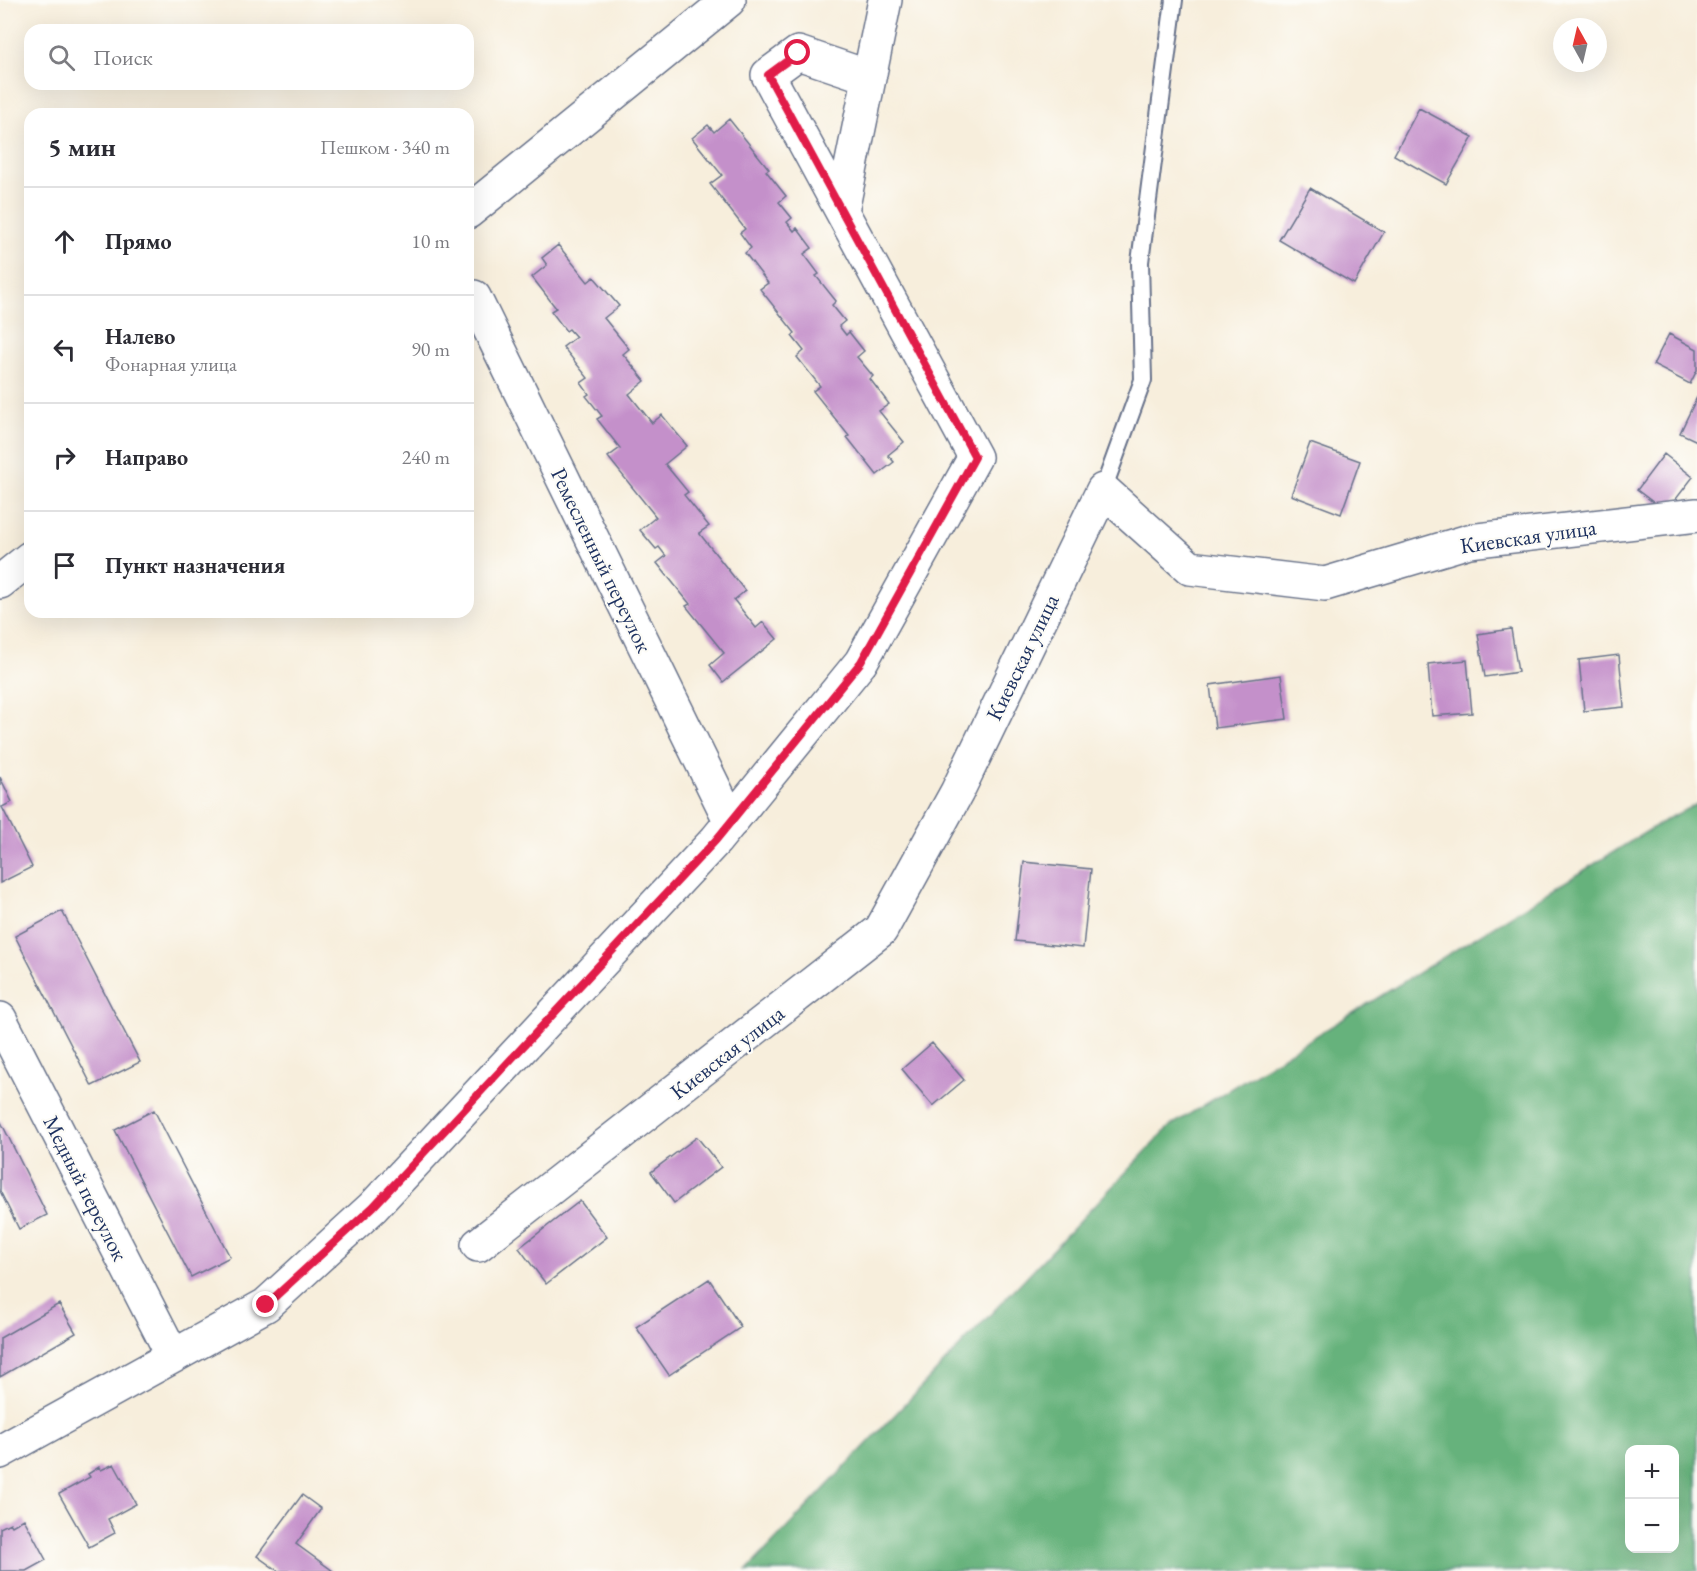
<!DOCTYPE html>
<html lang="ru">
<head>
<meta charset="utf-8">
<style>
	:root { --surface:#fff; --page:#f7f7f7; --text:#2b2b33; --muted:#7c7c81; --line:#e1e1e2 }
	body { margin:0; font-family:"EB Garamond",serif; background:var(--page); color:var(--text) }
	.controls { position:absolute; right:18px; bottom:18px; display:grid; overflow:hidden; border-radius:12px; box-shadow:0 6px 24px #0002 }
	.controls button { width:54px; height:54px; display:grid; place-items:center; padding:0; border:0; border-bottom:2px solid var(--line); background:var(--surface); color:var(--text); font:30px sans-serif }
	.compass { position:absolute; left:1553px; top:18px; width:54px; height:54px; border-radius:50%; background:var(--surface); box-shadow:0 6px 24px #0002; rotate:352deg }
	.stop { position:absolute; width:18px; height:18px; margin:-14px; border:4px solid #e11d48; border-radius:50%; background:#fff }
	.stop.end { background:#e11d48; border-color:#fff; box-shadow:0 2px 6px #0008 }
	.list { margin:0; padding:0; list-style:none }
	h2 { display:flex; justify-content:space-between; align-items:center; height:78px; margin:0; padding:0 24px; font-size:26px }
	h2 small { font-size:20px; font-weight:400; color:var(--muted) }
	.list li { display:grid; grid-template-columns:39px 1fr auto; gap:18px; align-items:center; box-sizing:border-box; height:108px; padding:0 24px; border-top:2px solid var(--line) }
	.list b { display:block; font-size:22px; white-space:nowrap }
	.list p { margin:0; font-size:20px; white-space:nowrap; color:var(--muted) }
	.list em { font-size:20px; font-style:normal; color:var(--muted) }
	.icon { flex:none; width:33px; height:33px; fill:none; stroke:currentColor; stroke-width:2; stroke-linecap:round; stroke-linejoin:round }
	.map { position:relative; flex:none; width:1697px; height:1571px; overflow:hidden }
	.search { position:absolute; background:var(--surface); box-shadow:0 6px 24px #0002; left:24px; top:24px; width:450px; height:66px; display:flex; align-items:center; gap:15px; box-sizing:border-box; padding:0 21px; border-radius:18px; color:var(--muted); font-size:22px }
	.panel { position:absolute; background:var(--surface); box-shadow:0 6px 24px #0002; left:24px; top:108px; width:450px; height:510px; border-radius:18px }
	.map>svg:first-child { display:block }
	.forest { fill:#66b27b; stroke:#40706c; stroke-width:1.5; fill-rule:evenodd }
	.building { fill:#c490ca }
	.lines { fill:none; stroke-linecap:round; stroke-linejoin:round }
	.lane-casing { stroke:#68728a; stroke-width:20 }
	.street-casing { stroke:#68728a; stroke-width:36 }
	.lane { stroke:#fff; stroke-width:16 }
	.street { stroke:#fff; stroke-width:33 }
	.route { stroke:#e11d48; stroke-width:8 }
	.labels { text-anchor:middle; stroke-width:4.5; stroke-linejoin:round; paint-order:stroke }
	.street-label { font-size:22px; fill:#1b2f5e; stroke:#fdfcf7 }
</style>
</head>
<body>
<div class="map">
<svg width="1697" height="1571" viewBox="0 0 1697 1571">
	<rect width="100%" height="100%" fill="#fdfcf7"/>
	<filter id="ink" filterUnits="userSpaceOnUse"><feTurbulence type="fractalNoise" baseFrequency=".0167" numOctaves="2"/><feDisplacementMap in="SourceGraphic" scale="12" xChannelSelector="R" yChannelSelector="G"/><feConvolveMatrix kernelMatrix="1 2 1 2 8 2 1 2 1" color-interpolation-filters="sRGB"/></filter>
	<filter id="wash" filterUnits="userSpaceOnUse"><feTurbulence type="fractalNoise" baseFrequency=".008" numOctaves="4" result="noise"/><feDisplacementMap in="SourceGraphic" scale="24" xChannelSelector="R" yChannelSelector="G"/><feGaussianBlur stdDeviation="1.35" result="paint"/><feColorMatrix in="noise" values="0 0 0 0 0 0 0 0 0 0 0 0 0 0 0 0 0 1.4 0 .05"/><feComposite in="paint" operator="in"/></filter>
	<g filter="url(#wash)">
		<rect width="100%" height="100%" fill="#f7eedc"/>
		<!-- forest -->
		<path class="forest" d="M1697 804V1571H746L1170 1126 1667 819ZM1630 1450H1674V1548H1630Z"/>
		<g id="blocks">
			<!-- building -->
			<path class="building" d="M1419 108 1473 137 1446 184 1394 155Z
				M729 119 769 169 766 171 786 196 779 202 792 218 787 222 794 231 797 228 812 248 804 254 819 274 816 276 836 301 832 305 845 321 839 326 846 335 849 332 864 351 857 357 873 376 870 379 889 404 879 411 904 442 888 455 894 462 877 475 847 437 849 436 813 391 820 386 797 357 804 351 792 336 795 333 760 289 768 283 745 253 751 248 740 233 745 229 710 184 722 175 692 138 708 125 714 132Z
				M1310 188 1384 232 1354 284 1279 240Z
				M558 245 588 282 594 277 619 306 604 318 629 349 623 354 645 381 629 394 652 423 662 415 687 446 665 464 688 492 684 495 709 526 699 533 745 591 734 600 756 628 763 622 777 639 723 682 710 665 724 653 686 606 690 604 657 563 666 556 659 547 656 549 640 530 656 517 608 457 620 448 597 419 602 416 586 396 589 394 581 383 588 378 563 347 576 337 569 329 566 331 551 311 556 308 532 277 547 265 542 258Z
				M1669 334 1697 349V370L1690 384 1653 365Z
				M1697 397V441L1680 433Z
				M1310 443 1360 461 1341 514 1291 495Z
				M1664 454 1693 477 1666 512 1637 490Z
				M1511 629 1518 672 1485 677 1478 634Z
				M1619 655 1624 707 1584 711 1579 660Z
				M1467 660 1472 713 1432 716 1428 664Z
				M1281 675 1287 719 1215 728 1210 685Z
				M0 777 12 802 2 807 32 867 0 883Z
				M1024 862 1091 869 1083 948 1015 941Z
				M62 911 140 1062 92 1086 15 936Z
				M932 1043 964 1080 933 1106 902 1069Z
				M154 1110 230 1257 191 1277 115 1130Z
				M0 1120 47 1215 19 1229 0 1191Z
				M697 1137 721 1167 674 1203 651 1172Z
				M580 1201 607 1237 546 1284 519 1248Z
				M709 1279 741 1327 669 1375 636 1327Z
				M59 1304 76 1333 0 1377V1338Z
				M114 1464 136 1504 108 1519 115 1533 89 1547 59 1494 90 1477 88 1474 99 1467 101 1470Z
				M302 1495 321 1509 296 1544 333 1571H278L257 1556Z
				M24 1519 46 1560 26 1571H0V1528L10 1523 12 1526Z"/>
		</g>
	</g>
	<g filter="url(#ink)">
		<use href="#blocks" fill-opacity="0" stroke="#68728a" stroke-width="1.5"/>
		<g class="lines">
			<!-- lane casing -->
			<g class="lane-casing">
				<path id="lane" d="M1103 490 1143 380 1140 262 1174 0"/>
			</g>
			<!-- street casing -->
			<g class="street-casing">
				<path id="street" d="M842 211 885 0
					M468 212 729 0
					M474 297 731 822
					M0 582 30 558
					M0 1019 173 1356
					M478 1245 881 930 957 792 1103 490 1190 568 1325 584 1469 541 1697 515
					M0 1452 266 1305 373 1207 716 840 861 662 975 457 768 75 798 53 869 77"/>
			</g>
			<!-- lane -->
			<use href="#lane" class="lane"/>
			<!-- street -->
			<use href="#street" class="street"/>
		</g>
	</g>
	<g class="lines" filter="url(#ink)">
		<!-- route -->
		<path class="route" d="M266 1305 373 1207 716 840 861 662 975 457 768 75 798 53"/>
	</g>
	<g class="labels">
		<!-- street labels -->
		<g class="street-label">
			<text transform="translate(1528 536) rotate(-8)" y="8">Киевская улица</text>
			<text transform="translate(602 560) rotate(64)" y="8">Ремесленный переулок</text>
			<text transform="translate(1022 657) rotate(-64)" y="8">Киевская улица</text>
			<text transform="translate(727 1052) rotate(-38)" y="8">Киевская улица</text>
			<text transform="translate(86 1188) rotate(63)" y="8">Медный переулок</text>
		</g>
	</g>
</svg>
<div class="controls">
<button>+</button>
<button>−</button>
</div>
<svg class="compass" viewBox="-18 -18 36 36"><path d="M0-13l5 13h-10z" fill="#e53935"/><path d="M0 13l5-13h-10z" fill="#7c7c81"/></svg>
<div class="stop" style="left:798px;top:53px"></div>
<div class="stop end" style="left:266px;top:1305px"></div>
<div class="search"><svg class="icon" aria-label="search" viewBox="0 0 24 24"><circle cx="10" cy="10" r="6"/><path d="M15 15l6 6"/></svg>Поиск</div>
<section class="panel">
<h2>5 мин<small>Пешком · 340 m</small></h2>
<ul class="list">
<li><svg class="icon" aria-label="ahead" viewBox="0 0 24 24"><path d="M12 20V5M6 11l6-6 6 6"/></svg><div><b>Прямо</b></div><em>10 m</em></li>
<li><svg class="icon" aria-label="left" viewBox="0 0 24 24"><path d="M17 20v-9H6M10 6l-5 5 5 5"/></svg><div><b>Налево</b><p>Фонарная улица</p></div><em>90 m</em></li>
<li><svg class="icon" aria-label="right" viewBox="0 0 24 24"><path d="M7 20v-9h11M14 6l5 5-5 5"/></svg><div><b>Направо</b></div><em>240 m</em></li>
<li><svg class="icon" aria-label="arrive" viewBox="0 0 24 24"><path d="M6 21V4h12l-3 4 3 4H6"/></svg><div><b>Пункт назначения</b></div></li>
</ul>
</section>
</div>
</body>
</html>
